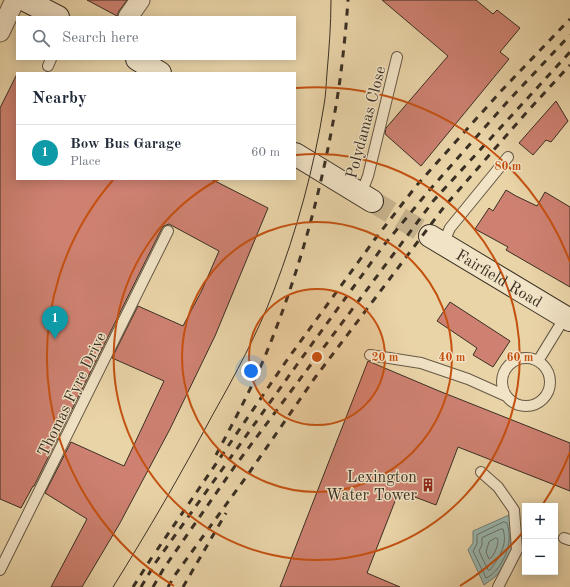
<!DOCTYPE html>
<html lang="en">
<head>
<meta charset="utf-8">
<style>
	:root { --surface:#fff; --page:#f2f2f3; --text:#1f2937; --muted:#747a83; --line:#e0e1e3; --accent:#ea580c }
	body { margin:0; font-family:"Old Standard TT",serif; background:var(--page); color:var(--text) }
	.controls { position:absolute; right:12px; bottom:12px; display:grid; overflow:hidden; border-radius:0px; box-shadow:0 2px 10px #0003 }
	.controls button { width:36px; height:36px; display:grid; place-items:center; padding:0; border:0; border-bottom:1px solid var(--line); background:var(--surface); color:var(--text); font:20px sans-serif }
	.you { position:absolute; left:251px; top:371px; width:14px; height:14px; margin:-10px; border:3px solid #fff; border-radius:50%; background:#1a73e8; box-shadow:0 0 0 6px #1a73e833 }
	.badge { display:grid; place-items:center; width:26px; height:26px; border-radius:50%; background:var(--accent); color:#fff; font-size:13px; font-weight:700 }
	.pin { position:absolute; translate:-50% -33px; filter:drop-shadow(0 1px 2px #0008) }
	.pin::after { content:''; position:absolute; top:21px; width:14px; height:12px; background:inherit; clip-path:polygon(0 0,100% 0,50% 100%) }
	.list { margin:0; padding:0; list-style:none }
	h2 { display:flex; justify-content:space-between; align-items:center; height:52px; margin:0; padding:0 16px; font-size:17px }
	h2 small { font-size:13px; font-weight:400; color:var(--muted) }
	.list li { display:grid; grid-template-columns:26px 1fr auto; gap:12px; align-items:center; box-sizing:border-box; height:56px; padding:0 16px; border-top:1px solid var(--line) }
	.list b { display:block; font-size:15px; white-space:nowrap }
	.list p { margin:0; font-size:13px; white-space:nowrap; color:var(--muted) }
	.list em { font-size:13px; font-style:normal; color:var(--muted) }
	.icon { flex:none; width:22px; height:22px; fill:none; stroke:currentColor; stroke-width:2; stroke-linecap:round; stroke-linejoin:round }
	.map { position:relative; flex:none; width:570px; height:587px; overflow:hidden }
	.search { position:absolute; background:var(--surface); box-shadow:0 2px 10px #0003; left:16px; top:16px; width:280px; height:44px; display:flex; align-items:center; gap:10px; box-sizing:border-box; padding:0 14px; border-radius:0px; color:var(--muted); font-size:15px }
	.panel { position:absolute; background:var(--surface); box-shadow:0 2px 10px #0003; left:16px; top:72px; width:280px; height:108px; border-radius:0px }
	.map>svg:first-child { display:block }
	.water { fill:#99b7af; stroke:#738177 }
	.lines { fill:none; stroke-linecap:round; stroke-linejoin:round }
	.shore { stroke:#6a736a; stroke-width:1 }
	.building { fill:#ce8171; stroke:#3a2f24 }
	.secondary-tunnel { stroke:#c6b38e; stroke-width:22; stroke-dasharray:22 11; stroke-linecap:butt }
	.lane-casing { stroke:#665845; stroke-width:12 }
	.street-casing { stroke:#665845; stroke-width:21 }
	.secondary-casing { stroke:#3a2f24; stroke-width:24 }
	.lane { stroke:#f1e3c6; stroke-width:10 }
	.street { stroke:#f1e3c6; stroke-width:19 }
	.secondary { stroke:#f1e3c6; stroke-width:22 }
	.tram { stroke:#3a2f24; stroke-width:1 }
	.rail { stroke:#3a2f24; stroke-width:3; stroke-dasharray:7 7; stroke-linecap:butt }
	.ring { fill:none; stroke:#c55111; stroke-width:2 }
	.labels { text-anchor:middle; stroke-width:3; stroke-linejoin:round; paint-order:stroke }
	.street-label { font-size:16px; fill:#3a2f24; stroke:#f1e3c6 }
	.poi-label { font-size:16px; fill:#3a2f24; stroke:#f1e3c6; text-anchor:end }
	.centre { fill:#c55111; stroke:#f1e3c6; stroke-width:2 }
	.ring-label { font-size:12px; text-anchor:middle; font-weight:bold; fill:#c55111; stroke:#f1e3c6; stroke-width:3; stroke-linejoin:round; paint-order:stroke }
</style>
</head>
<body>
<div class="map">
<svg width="570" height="587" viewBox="0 0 570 587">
	<rect width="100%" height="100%" fill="#e9d4a8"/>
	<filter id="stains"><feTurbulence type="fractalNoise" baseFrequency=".005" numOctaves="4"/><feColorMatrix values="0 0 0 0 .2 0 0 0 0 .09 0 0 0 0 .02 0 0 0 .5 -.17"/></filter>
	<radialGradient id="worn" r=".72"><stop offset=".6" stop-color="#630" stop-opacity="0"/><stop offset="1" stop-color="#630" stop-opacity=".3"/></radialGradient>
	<!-- water -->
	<path class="water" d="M509 515 513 530 512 547 508 561 495 577 484 585 468 550 473 543V531Z"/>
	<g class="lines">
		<!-- shore -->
		<path class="shore" d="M504 522 507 523C512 540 508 554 498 568 494 573 491 576 486 578L473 551 477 544V535Z
			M501 529H503C508 545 499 558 490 570H488L479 551 482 545V538Z
			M496 538 498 539C498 546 495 553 491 558L489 559 486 552 489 542Z"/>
	</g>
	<!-- building -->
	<path class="building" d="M87 0H127L119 11 117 16Z
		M382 0H476L493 14 497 10 520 28 500 52 509 59 421 166 385 134 386 128 448 56Z
		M17 74V179H211L268 208 215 336 170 429 120 523 82 587H51L87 519 45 493 71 442 124 466 164 381 112 358 138 306 183 326 202 290 219 251 169 224 164 226 162 228 34 486H33L21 508 0 499V108Z
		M556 101 568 121 551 142 546 140 533 155 519 143Z
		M506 190 516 196 537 206 545 192 570 207V287L506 250 508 247 475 229 489 208 493 211Z
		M450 302 510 341 493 367 473 355 477 348 437 321Z
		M368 361 439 391 570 443V491L458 447 436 505 399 491 367 573 400 587H280Z"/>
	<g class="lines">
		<!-- secondary-tunnel -->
		<path class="secondary-tunnel" d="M372 201 430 236"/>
		<!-- lane casing -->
		<g class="lane-casing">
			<path id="lane" d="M48 66 51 59
				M361 194 368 176 397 57
				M443 244 450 228 508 157
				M370 355 421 363 468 379 506 396
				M502 382a24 24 0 1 1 48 0a24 24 0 1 1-48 0Z
				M538 361 565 317
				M481 472 498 487 514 510 517 550 498 587
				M564 538 570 540
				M0 570 168 231"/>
		</g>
		<!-- street casing -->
		<g class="street-casing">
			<path id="street" d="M128 17 140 0
				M0 32 15 0"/>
		</g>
		<!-- secondary casing -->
		<g class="secondary-casing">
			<g id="secondary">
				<path d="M25 0 58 17"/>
				<path d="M137 59 160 73"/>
				<path d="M295 154 372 201"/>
				<path id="s1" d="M430 236 570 320"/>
			</g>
		</g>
		<!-- lane -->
		<use href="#lane" class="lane"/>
		<!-- street -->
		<use href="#street" class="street"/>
		<!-- secondary -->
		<use href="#secondary" class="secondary"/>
		<!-- tram -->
		<path class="tram" d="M113 587C148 531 181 474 212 416 235 375 258 333 274 290 297 230 314 168 324 105 326 95 326 84 327 73 329 49 331 25 331 0"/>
		<!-- rail -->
		<path class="rail" d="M216 455C234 421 253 386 268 349 302 265 325 177 339 87 343 58 346 29 348 0
			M157 550 287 360 375 239 417 185 502 90 570 19
			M133 587 154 554
			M141 587 156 562 296 366 384 245 427 193 509 100 570 35
			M153 587 164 568 235 466 434 200 570 52
			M168 587 175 575 249 473 314 379 444 207 526 113 570 65
			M183 587 226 513"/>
	</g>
	<!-- distance rings -->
	<circle cx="317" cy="357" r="68" fill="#c55111" fill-opacity=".12"/>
	<g class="ring">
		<circle cx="317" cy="357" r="68"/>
		<circle cx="317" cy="357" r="135"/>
		<path d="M296 155A203 203 0 1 1 219 179"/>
		<path d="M570 452A270 270 0 0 1 543 504M524 531A270 270 0 0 1 460 586M174 586A270 270 0 0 1 113 180M296 88A270 270 0 0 1 570 262"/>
	</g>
	<!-- icons -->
	<defs>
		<g id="building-bare" transform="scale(1.08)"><path d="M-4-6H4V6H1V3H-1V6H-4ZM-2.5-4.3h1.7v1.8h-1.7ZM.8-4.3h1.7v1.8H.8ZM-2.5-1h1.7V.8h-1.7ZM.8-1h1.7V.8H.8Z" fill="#8f2418" stroke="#f1e3c6" stroke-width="2.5" paint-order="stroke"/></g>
	</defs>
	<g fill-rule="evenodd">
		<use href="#building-bare" x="428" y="485"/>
	</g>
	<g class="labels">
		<!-- street labels -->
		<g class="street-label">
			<text transform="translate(365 122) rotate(-75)" y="6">Polydamas Close</text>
			<text dy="6" stroke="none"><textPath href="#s1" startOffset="81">Fairfield Road</textPath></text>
			<text transform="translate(71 394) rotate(-64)" y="6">Thomas Fyre Drive</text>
		</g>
		<!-- poi labels -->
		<g class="poi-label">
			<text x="417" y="482">Lexington<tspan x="417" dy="18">Water Tower</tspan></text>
		</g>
	</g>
	<circle cx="317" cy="357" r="6" class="centre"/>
	<g class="ring-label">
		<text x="508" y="170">80 m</text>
		<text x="385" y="361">20 m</text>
		<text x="452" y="361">40 m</text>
		<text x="520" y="361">60 m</text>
	</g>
	<rect width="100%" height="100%" filter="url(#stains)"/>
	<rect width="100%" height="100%" fill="url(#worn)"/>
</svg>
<div class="controls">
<button>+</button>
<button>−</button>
</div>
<div class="you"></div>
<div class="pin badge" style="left:55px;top:339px;background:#0f9aa8">1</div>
<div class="search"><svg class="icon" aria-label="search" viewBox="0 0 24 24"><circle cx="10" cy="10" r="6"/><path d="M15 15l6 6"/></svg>Search here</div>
<section class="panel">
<h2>Nearby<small></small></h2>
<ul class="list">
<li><span class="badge" style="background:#0f9aa8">1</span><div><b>Bow Bus Garage</b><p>Place</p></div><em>60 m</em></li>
</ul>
</section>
</div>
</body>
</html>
